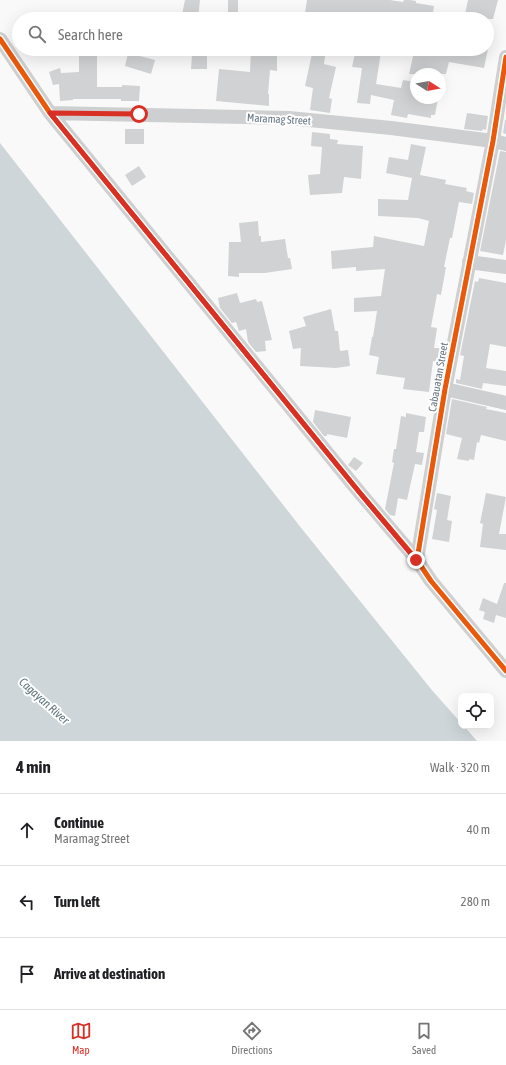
<!DOCTYPE html>
<html lang="en">
<head>
<meta charset="utf-8">
<style>
	:root { --surface:#fff; --page:#f2f2f2; --text:#202124; --muted:#757577; --line:#e0e0e0; --accent:#d93025 }
	body { margin:0; font-family:"Asap Condensed",sans-serif; background:var(--page); color:var(--text) }
	.controls { position:absolute; right:12px; bottom:12px; display:grid; overflow:hidden; border-radius:8px; box-shadow:0 4px 16px #0002 }
	.controls button { width:36px; height:36px; display:grid; place-items:center; padding:0; border:0; border-bottom:1px solid var(--line); background:var(--surface); color:var(--text); font:20px sans-serif }
	.compass { position:absolute; left:410px; top:68px; width:36px; height:36px; border-radius:50%; background:var(--surface); box-shadow:0 4px 16px #0002; rotate:101deg }
	.stop { position:absolute; width:12px; height:12px; margin:-9px; border:3px solid #d93025; border-radius:50%; background:#fff }
	.stop.end { background:#d93025; border-color:#fff; box-shadow:0 1px 4px #0008 }
	.list { margin:0; padding:0; list-style:none }
	h2 { display:flex; justify-content:space-between; align-items:center; height:52px; margin:0; padding:0 16px; font-size:17px }
	h2 small { font-size:13px; font-weight:400; color:var(--muted) }
	.list li { display:grid; grid-template-columns:26px 1fr auto; gap:12px; align-items:center; box-sizing:border-box; height:72px; padding:0 16px; border-top:1px solid var(--line) }
	.list b { display:block; font-size:15px; white-space:nowrap }
	.list p { margin:0; font-size:13px; white-space:nowrap; color:var(--muted) }
	.list em { font-size:13px; font-style:normal; color:var(--muted) }
	.icon { flex:none; width:22px; height:22px; fill:none; stroke:currentColor; stroke-width:2; stroke-linecap:round; stroke-linejoin:round }
	.map { position:relative; flex:none; width:506px; height:741px; overflow:hidden }
	.search { position:absolute; background:var(--surface); box-shadow:0 4px 16px #0002; left:12px; right:12px; top:12px; height:44px; display:flex; align-items:center; gap:10px; box-sizing:border-box; padding:0 14px; border-radius:22px; color:var(--muted); font-size:15px }
	.sheet { height:268px; background:var(--surface) }
	nav { display:flex; justify-content:space-around; align-items:center; box-sizing:border-box; height:56px; border-top:1px solid var(--line); background:var(--surface); font-size:11px; color:var(--muted) }
	nav a { display:grid; justify-items:center; gap:2px }
	nav .on { color:var(--accent) }
	.map>svg:first-child { display:block }
	.water { fill:#ced6d9 }
	.building { fill:#d0d2d3 }
	.lines { fill:none; stroke-linecap:round; stroke-linejoin:round }
	.minor { stroke:#cecfd0; stroke-width:14 }
	.cycleway-casing { stroke:#fff; stroke-width:8 }
	.cycleway { stroke:#e8590c; stroke-width:5 }
	.route { stroke:#d93025; stroke-width:5 }
	.labels { text-anchor:middle; stroke-width:4; stroke-linejoin:round; paint-order:stroke }
	.street-label { font-size:11px; fill:#657683; stroke:#fff }
	.water-label { font-size:12px; font-style:italic; fill:#60757c; stroke:#fff }
</style>
</head>
<body>
<div class="map">
<svg width="506" height="741" viewBox="0 0 506 741">
	<rect width="100%" height="100%" fill="#f9f9f9"/>
	<!-- water -->
	<path class="water" d="M0 143 302 529 431 689 461 723V726H464L477 741H0Z"/>
	<!-- building -->
	<path class="building" d="M185 0H200L198 19H181Z
		M228 0H238V19H228Z
		M307 0H390L403 2 404 0H410L416 1V3L434 6 432 19H304Z
		M468 0H498L493 19H464Z
		M79 49H97V87H122V85L140 86 139 101H121V99H73V100L60 101 59 84 53 85 49 72 60 68 61 73 79 72Z
		M251 49H277V71L270 70 268 94H269V106L216 101 219 69 250 72Z
		M313 49H326L324 64 336 67 329 98 332 99 330 113 310 110 313 88 305 86Z
		M356 49H363L381 52 376 84 401 88 403 80 416 82 414 95H416V98H438L435 115H431V118L408 114 407 118 391 115 394 100 371 95 370 104 357 103 362 68 352 67Z
		M432 49H457L473 52V49H488L484 68 449 62 446 74H409L414 52 431 55Z
		M128 53 155 60 151 74 125 66Z
		M192 55 207 56V69H191Z
		M467 113 488 116 486 130 483 129 482 131 464 129Z
		M505 120H506V134L503 133Z
		M125 129H144V144H125Z
		M312 132 330 134V139L338 140 337 144 363 146 361 179 344 177 342 193 310 195 308 175 320 174 322 147 311 146Z
		M411 144 426 147 420 175 446 180 445 184 467 188 466 191 474 193 472 204 459 202 452 238H450L444 267H446L441 295 437 294 431 327 437 328 434 348H440L437 362 433 361 429 392 403 389 405 378 376 374 379 357 369 355 372 337H373L377 311 354 312V298L381 296 385 269 356 271V267L332 269 331 251 373 247 374 236 424 246 429 221 418 218 378 216V199L408 200 412 178 386 173 389 157 408 160Z
		M500 151 506 152V240L503 255 480 251Z
		M139 166 146 177 132 186 125 175Z
		M258 221 259 236H261V242L285 239 288 258H290L292 269 265 273H239V277L228 276 229 242H241L239 223Z
		M479 278 506 283V347L490 344 486 368 506 371V386L483 383 482 389 456 383V379L460 380 464 356 460 355 475 281 478 282Z
		M237 293 240 303 256 299 257 302 262 301 272 340 265 341 266 351 256 352 248 342 246 329 239 331 236 322 232 323 220 308 218 298Z
		M331 309 335 331H338L340 351 348 350 350 366 336 368 300 366 301 348 293 349 289 331 306 326 303 317Z
		M452 399 487 407 486 409 506 413V441L481 435 479 443 477 442 474 460 469 459V461L457 459 462 438 446 434Z
		M315 410 351 417 347 438 327 434V436H324L313 422Z
		M406 413 426 417 424 432H419L416 452 424 453 422 465 415 464 407 500 398 498 395 516 390 515 385 509 394 463 392 462 394 449H396L401 416 406 417Z
		M354 457 363 463 356 471 348 465Z
		M437 493 451 496 447 520 452 521 449 542 432 539 437 510 434 509Z
		M486 493 506 497 499 534H506V550L480 547 483 524 480 523Z
		M504 583H506V618L496 615 494 623 483 619 485 612 479 610 483 598 497 604Z"/>
	<g class="lines">
		<!-- minor -->
		<path class="minor" d="M0 39 50 113 360 493 417 560
			M506 57 493 141 445 389 417 560 431 581 506 671
			M50 113 289 118 391 128 493 141 506 144
			M469 262 506 267
			M445 389 506 403"/>
		<!-- cycleway casing -->
		<g class="cycleway-casing">
			<path id="cycleway" d="M0 39 50 113 360 493 417 560
				M506 57 493 141 445 389 417 560 431 581 506 671"/>
		</g>
		<!-- cycleway -->
		<use href="#cycleway" class="cycleway"/>
	</g>
	<g class="lines">
		<!-- route -->
		<path class="route" d="M139 114 50 113 360 493 416 560"/>
	</g>
	<g class="labels">
		<!-- street labels -->
		<g class="street-label">
			<text transform="translate(279 119) rotate(3)" y="4">Maramag Street</text>
			<text transform="translate(438 377) rotate(-80)" y="4">Cabauatan Street</text>
		</g>
		<!-- water labels -->
		<g class="water-label">
			<text transform="translate(44 701) rotate(42)" y="4">Cagayan River</text>
		</g>
	</g>
</svg>
<div class="controls">
<button><svg class="icon" aria-label="locate" viewBox="0 0 24 24"><circle cx="12" cy="12" r="6"/><path d="M12 2v4M12 18v4M2 12h4M18 12h4"/></svg></button>
</div>
<svg class="compass" viewBox="-18 -18 36 36"><path d="M0-13l5 13h-10z" fill="#e53935"/><path d="M0 13l5-13h-10z" fill="#757577"/></svg>
<div class="stop" style="left:139px;top:114px"></div>
<div class="stop end" style="left:416px;top:560px"></div>
<div class="search"><svg class="icon" aria-label="search" viewBox="0 0 24 24"><circle cx="10" cy="10" r="6"/><path d="M15 15l6 6"/></svg>Search here</div>
</div>
<section class="sheet">
<h2>4 min<small>Walk · 320 m</small></h2>
<ul class="list">
<li><svg class="icon" aria-label="ahead" viewBox="0 0 24 24"><path d="M12 20V5M6 11l6-6 6 6"/></svg><div><b>Continue</b><p>Maramag Street</p></div><em>40 m</em></li>
<li><svg class="icon" aria-label="left" viewBox="0 0 24 24"><path d="M17 20v-9H6M10 6l-5 5 5 5"/></svg><div><b>Turn left</b></div><em>280 m</em></li>
<li><svg class="icon" aria-label="arrive" viewBox="0 0 24 24"><path d="M6 21V4h12l-3 4 3 4H6"/></svg><div><b>Arrive at destination</b></div></li>
</ul>
</section>
<nav>
<a class="on"><svg class="icon" aria-label="map" viewBox="0 0 24 24"><path d="M3 6l6-2 6 2 6-2v14l-6 2-6-2-6 2zM9 4v14M15 6v14"/></svg>Map</a>
<a><svg class="icon" aria-label="directions" viewBox="0 0 24 24"><path d="M12 3l9 9-9 9-9-9zM9 14v-3h6M13 9l2 2-2 2"/></svg>Directions</a>
<a><svg class="icon" aria-label="saved" viewBox="0 0 24 24"><path d="M7 4h10v16l-5-4-5 4z"/></svg>Saved</a>
</nav>
</body>
</html>
